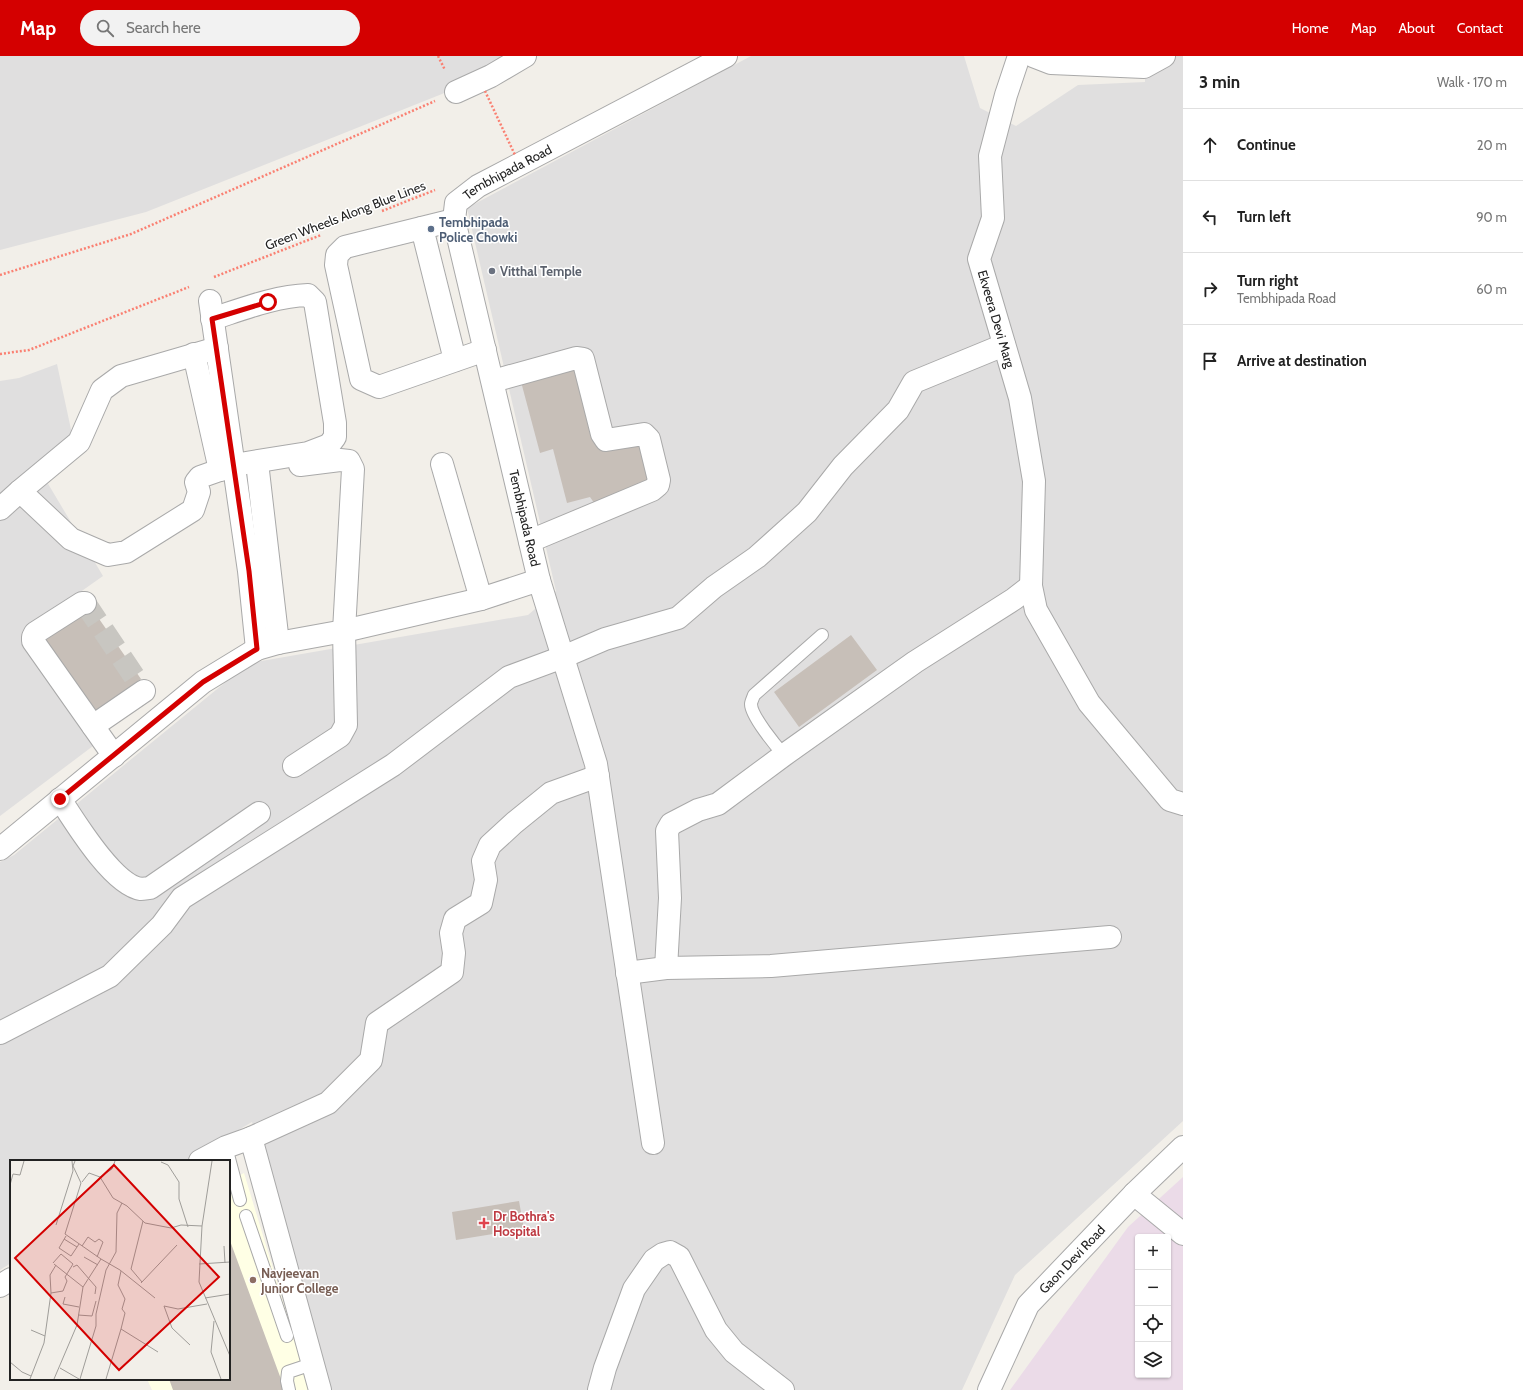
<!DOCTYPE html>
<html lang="en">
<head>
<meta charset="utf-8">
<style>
	:root { --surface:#fff; --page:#f2f2f2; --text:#222; --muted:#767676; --line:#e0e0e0; --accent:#d40000 }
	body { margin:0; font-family:Cabin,sans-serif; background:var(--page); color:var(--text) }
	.controls { position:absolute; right:12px; bottom:12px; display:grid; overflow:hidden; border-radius:4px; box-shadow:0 1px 3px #0004 }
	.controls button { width:36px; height:36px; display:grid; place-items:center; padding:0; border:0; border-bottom:1px solid var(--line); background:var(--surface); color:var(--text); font:20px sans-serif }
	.stop { position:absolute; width:12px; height:12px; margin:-9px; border:3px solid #d40000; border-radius:50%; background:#fff }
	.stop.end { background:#d40000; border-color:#fff; box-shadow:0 1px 4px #0008 }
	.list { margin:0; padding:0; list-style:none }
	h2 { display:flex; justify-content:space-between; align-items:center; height:52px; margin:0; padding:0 16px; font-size:17px }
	h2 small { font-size:13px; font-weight:400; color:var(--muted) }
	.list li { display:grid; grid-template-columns:26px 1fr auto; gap:12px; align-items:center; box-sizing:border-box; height:72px; padding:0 16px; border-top:1px solid var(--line) }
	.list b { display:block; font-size:15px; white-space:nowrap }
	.list p { margin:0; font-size:13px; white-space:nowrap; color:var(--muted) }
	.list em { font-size:13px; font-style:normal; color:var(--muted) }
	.icon { flex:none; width:22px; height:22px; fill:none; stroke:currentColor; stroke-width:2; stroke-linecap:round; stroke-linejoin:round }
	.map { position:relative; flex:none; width:1183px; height:1334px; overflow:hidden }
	header { display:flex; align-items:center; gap:24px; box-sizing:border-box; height:56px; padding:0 20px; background:var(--accent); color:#fff }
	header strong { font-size:19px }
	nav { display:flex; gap:22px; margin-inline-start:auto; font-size:14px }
	.search { width:280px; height:36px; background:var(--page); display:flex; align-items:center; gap:10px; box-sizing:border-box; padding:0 14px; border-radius:22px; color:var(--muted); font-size:15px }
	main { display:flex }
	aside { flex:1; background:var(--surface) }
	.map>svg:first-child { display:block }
	.residential { fill:#e0dfdf }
	.industrial { fill:#ebdbe8; fill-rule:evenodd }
	.education { fill:#ffffe5 }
	.building { fill:#c7bfb8 }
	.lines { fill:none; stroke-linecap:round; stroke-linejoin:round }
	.minor-tunnel { stroke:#c8c6c1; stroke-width:22; stroke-dasharray:22 11; stroke-linecap:butt }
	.service-casing { stroke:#a9a9a9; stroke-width:14 }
	.minor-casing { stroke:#a9a9a9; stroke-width:24 }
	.tertiary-casing { stroke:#a9a9a9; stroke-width:24 }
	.path { stroke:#fa8072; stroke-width:2.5; stroke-dasharray:2 2; stroke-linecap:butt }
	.service { stroke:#fff; stroke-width:12 }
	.minor { stroke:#fff; stroke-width:22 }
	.tertiary { stroke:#fff; stroke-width:22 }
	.path-bridge { stroke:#fa8072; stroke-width:2.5; stroke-dasharray:2 2; stroke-linecap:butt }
	.route { stroke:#d40000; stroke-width:5 }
	.service-dot { fill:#5c6f8a; stroke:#fff; stroke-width:1.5 }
	.worship-dot { fill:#6b7280; stroke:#fff; stroke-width:1.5 }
	.health-dot { fill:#e0444e; stroke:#fff; stroke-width:1.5 }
	.education-dot { fill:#8d6e63; stroke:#fff; stroke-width:1.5 }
	.labels { text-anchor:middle; stroke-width:3; stroke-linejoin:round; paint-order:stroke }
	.street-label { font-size:13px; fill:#222; stroke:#fff }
	.service-label { font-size:13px; font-weight:bold; fill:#4e5e75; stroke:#fff; text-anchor:start }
	.worship-label { font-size:13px; font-weight:bold; fill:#5b616d; stroke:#fff; text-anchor:start }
	.health-label { font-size:13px; font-weight:bold; fill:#be3a42; stroke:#fff; text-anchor:start }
	.education-label { font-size:13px; font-weight:bold; fill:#785e54; stroke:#fff; text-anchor:start }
	.inset-road { fill:none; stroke:#9f9d99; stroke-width:1 }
	.view { fill:#d40000; fill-opacity:0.15; stroke:#d40000; stroke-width:2 }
	.inset-edge { fill:none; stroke:#222; stroke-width:2 }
</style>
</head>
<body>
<header>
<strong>Map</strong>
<div class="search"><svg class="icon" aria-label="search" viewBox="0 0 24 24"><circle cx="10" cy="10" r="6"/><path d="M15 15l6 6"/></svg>Search here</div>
<nav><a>Home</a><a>Map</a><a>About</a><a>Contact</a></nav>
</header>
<main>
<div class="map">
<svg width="1183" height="1334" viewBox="0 0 1183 1334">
	<rect width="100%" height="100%" fill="#f2efe9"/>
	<!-- residential -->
	<path class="residential" d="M0 0H511L442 38 146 156 0 194Z
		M751 0H964L980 52 1016 70 1078 29 1145 26V0H1183V1065L1015 1219 962 1334H323L252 1066 186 1105H11V1207L0 1214V806L14 799 249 607 528 559 556 535 467 152Z
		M57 308 76 397 47 426 103 520 25 575 97 687 0 760V325L19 322Z"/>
	<!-- industrial -->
	<path class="industrial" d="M1183 1121V1334H1010L1128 1171ZM1138 1181H1168V1319H1138Z"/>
	<!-- education -->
	<path class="education" d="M244 1117 310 1334H152L147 1323H229V1125Z"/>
	<!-- building -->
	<path class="building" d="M578 307 601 394 642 383 654 428 599 454 590 441 567 447 553 393 540 397 520 322Z
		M88 547 141 623 89 660 37 582Z
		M851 579 877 614 799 671 774 636Z
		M519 1145 524 1173 456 1184 452 1156Z
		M229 1182 285 1334H173L169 1323H229Z"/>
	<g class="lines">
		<!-- minor-tunnel -->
		<path class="minor-tunnel" d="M85 547 138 626"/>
		<!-- service casing -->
		<g class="service-casing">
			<path id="service" d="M784 699C776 690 751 660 751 648 751 646 753 642 754 639L822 579
				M226 1091 240 1144
				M246 1160 287 1280
				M289 1334 287 1325 288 1316 312 1308"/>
		</g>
		<!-- minor casing -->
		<g class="minor-casing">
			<g id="minor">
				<path id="s1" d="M1019 0 1006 39 990 100 993 162 979 203 1020 342 1034 425 1031 530 1036 554 1089 647 1170 744 1183 748"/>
				<path d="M1033 0 1051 7 1144 11 1164 0"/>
				<path d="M456 36 491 20 525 0"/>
				<path d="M454 164 345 191 337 199 336 209 361 323 379 331 485 294"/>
				<path d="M422 172 455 304"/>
				<path d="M210 245 249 515 257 593"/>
				<path d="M212 263C243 253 275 240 308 239L315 246 335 367V381L329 389 308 397 234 409 200 421 196 426 199 436 193 454 126 496 108 499 71 483 20 435 79 386 102 334 121 320 217 292"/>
				<path d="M194 298 220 414"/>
				<path d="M493 325 576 302 583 303 602 378 606 384 644 378 649 383 659 424 658 429 652 434 530 485"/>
				<path d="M442 408 481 543"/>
				<path d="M258 415 278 587"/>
				<path d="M0 453 20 435"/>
				<path d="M539 524 596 708 653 1087"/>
				<path d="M85 547H82L35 577 33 581V585L114 700"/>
				<path d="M93 670 144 635"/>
				<path d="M294 710 340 680 346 669 344 575 353 413 349 405 340 404 300 409"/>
				<path d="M60 743C75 766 113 829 141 833 144 833 148 832 150 832L259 757"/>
				<path id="s2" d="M0 793 203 626 257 593 278 587 344 575 481 543 539 524 454 164 456 147 478 130 726 0"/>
				<path d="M666 912 670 842 667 775 671 768 698 754 718 748 784 699 915 606 1014 543 1031 530"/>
				<path d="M627 917 666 912 771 910 1110 881"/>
				<path d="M0 977 110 920 162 869 182 842 393 709 509 621 563 601 605 583 678 562 714 531 757 501 807 456 843 410 898 354 914 326 1004 289"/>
				<path d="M251 1082 328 1047 371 1004 377 967 452 916 454 897 451 877 455 863 481 847 486 824 483 805 490 789 514 767 551 737 598 720"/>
				<path d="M200 1105 226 1091 251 1082 320 1334"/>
				<path d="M1134 1138 1183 1178"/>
				<path d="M0 1230 11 1223"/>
				<path d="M599 1334 605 1312 634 1233 654 1204 663 1198 670 1196 679 1201 716 1274 734 1296 783 1334"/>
			</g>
		</g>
		<!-- tertiary casing -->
		<g class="tertiary-casing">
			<g id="tertiary">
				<path id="s3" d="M989 1334 1028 1249 1134 1138 1183 1091"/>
			</g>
		</g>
		<!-- path -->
		<path class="path" d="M438 0 445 14
			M382 155 435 134
			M0 219 131 178 435 45
			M214 221 321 179
			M0 298 29 294 189 231"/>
		<!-- service -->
		<use href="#service" class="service"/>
		<!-- minor -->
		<use href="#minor" class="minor"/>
		<!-- tertiary -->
		<use href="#tertiary" class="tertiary"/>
		<!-- path-bridge -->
		<path class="path-bridge" d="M485 35 515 99"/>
	</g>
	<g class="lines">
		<!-- route -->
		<path class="route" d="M60 743 203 626 257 593 249 515 212 263 268 246"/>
	</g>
	<!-- markers -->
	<circle class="service-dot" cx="431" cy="173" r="4"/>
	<circle class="worship-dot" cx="492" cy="215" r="4"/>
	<path class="health-dot" d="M482 1161h4v4h4v4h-4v4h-4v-4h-4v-4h4z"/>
	<circle class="education-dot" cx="253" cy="1224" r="4"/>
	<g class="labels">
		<!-- street labels -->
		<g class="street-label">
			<text dy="5" stroke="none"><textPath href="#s2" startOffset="1064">Tembhipada Road</textPath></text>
			<text transform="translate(345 159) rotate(-21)" y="5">Green Wheels Along Blue Lines</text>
			<text dy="5" stroke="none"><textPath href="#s1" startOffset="272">Ekveera Devi Marg</textPath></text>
			<text transform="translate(525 462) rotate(77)" y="5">Tembhipada Road</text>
			<text dy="5" stroke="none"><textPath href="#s3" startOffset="157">Gaon Devi Road</textPath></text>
		</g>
		<!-- service labels -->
		<g class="service-label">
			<text x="439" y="171">Tembhipada<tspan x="439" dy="15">Police Chowki</tspan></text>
		</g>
		<!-- worship labels -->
		<g class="worship-label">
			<text x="500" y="220">Vitthal Temple</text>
		</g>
		<!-- health labels -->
		<g class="health-label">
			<text x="493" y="1165">Dr Bothra's<tspan x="493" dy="15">Hospital</tspan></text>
		</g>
		<!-- education labels -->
		<g class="education-label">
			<text x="261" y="1222">Navjeevan<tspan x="261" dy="15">Junior College</tspan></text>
		</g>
	</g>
	<!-- overview -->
	<g transform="translate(10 1104)">
		<rect width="220" height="220" fill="#f2efe9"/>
		<path class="inset-road" d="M202 1 192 66 189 122 220 196M151 2 158 5 169 22V39L178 67M90 17 102 9 105 1M72 22 79 13 90 17 103 38 117 46 135 63 161 68 171 65 192 66M0 25 3 14 10 15 14 1M46 65 63 11 62 1M56 76 49 88 61 96 69 84M54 79 67 87M72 86 78 77 85 82 89 79 93 82 87 97M214 86 215 103M74 97 88 105M91 99 110 110 145 138M43 103 51 94 63 104 55 117 57 121 53 131 41 133 40 115 46 105M44 104 73 127M189 104 220 102M63 107 67 105 86 127 85 134M132 122 121 109 133 61M131 123 167 85M55 137 53 144 69 147M195 138 220 134M68 155 82 156 86 141M204 161 201 192 211 219M111 169 115 153 112 149 115 139 108 125 111 111M21 170 35 176M180 185 162 168 154 146 168 149 197 144M0 202 12 212 21 216M50 208 69 219M20 219 34 183 41 133M44 219 67 165 73 127 91 99 55 74 71 23 63 6 65 1M70 219 86 166V154L96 110 106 92 107 53 112 43M96 219 111 169 148 192"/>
		<path class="view" d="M104 5 209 117 109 210 5 98Z"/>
		<rect width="220" height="220" class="inset-edge"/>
	</g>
</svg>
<div class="controls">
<button>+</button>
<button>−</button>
<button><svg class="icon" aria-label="locate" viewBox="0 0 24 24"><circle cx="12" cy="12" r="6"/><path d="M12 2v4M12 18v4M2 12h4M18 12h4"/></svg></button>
<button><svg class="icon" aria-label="layers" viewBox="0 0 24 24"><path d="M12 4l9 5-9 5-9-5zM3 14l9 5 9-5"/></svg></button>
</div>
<div class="stop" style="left:268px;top:246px"></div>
<div class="stop end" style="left:60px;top:743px"></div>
</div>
<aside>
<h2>3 min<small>Walk · 170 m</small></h2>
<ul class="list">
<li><svg class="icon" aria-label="ahead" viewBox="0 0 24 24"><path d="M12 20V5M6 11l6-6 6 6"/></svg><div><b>Continue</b></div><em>20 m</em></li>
<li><svg class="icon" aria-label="left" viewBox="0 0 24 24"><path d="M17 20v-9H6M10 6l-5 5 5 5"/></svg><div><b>Turn left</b></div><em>90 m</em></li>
<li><svg class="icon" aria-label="right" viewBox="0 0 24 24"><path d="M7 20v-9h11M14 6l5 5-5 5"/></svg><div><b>Turn right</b><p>Tembhipada Road</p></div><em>60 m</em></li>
<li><svg class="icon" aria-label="arrive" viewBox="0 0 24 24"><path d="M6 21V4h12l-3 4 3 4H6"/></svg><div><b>Arrive at destination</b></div></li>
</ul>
</aside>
</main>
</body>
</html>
